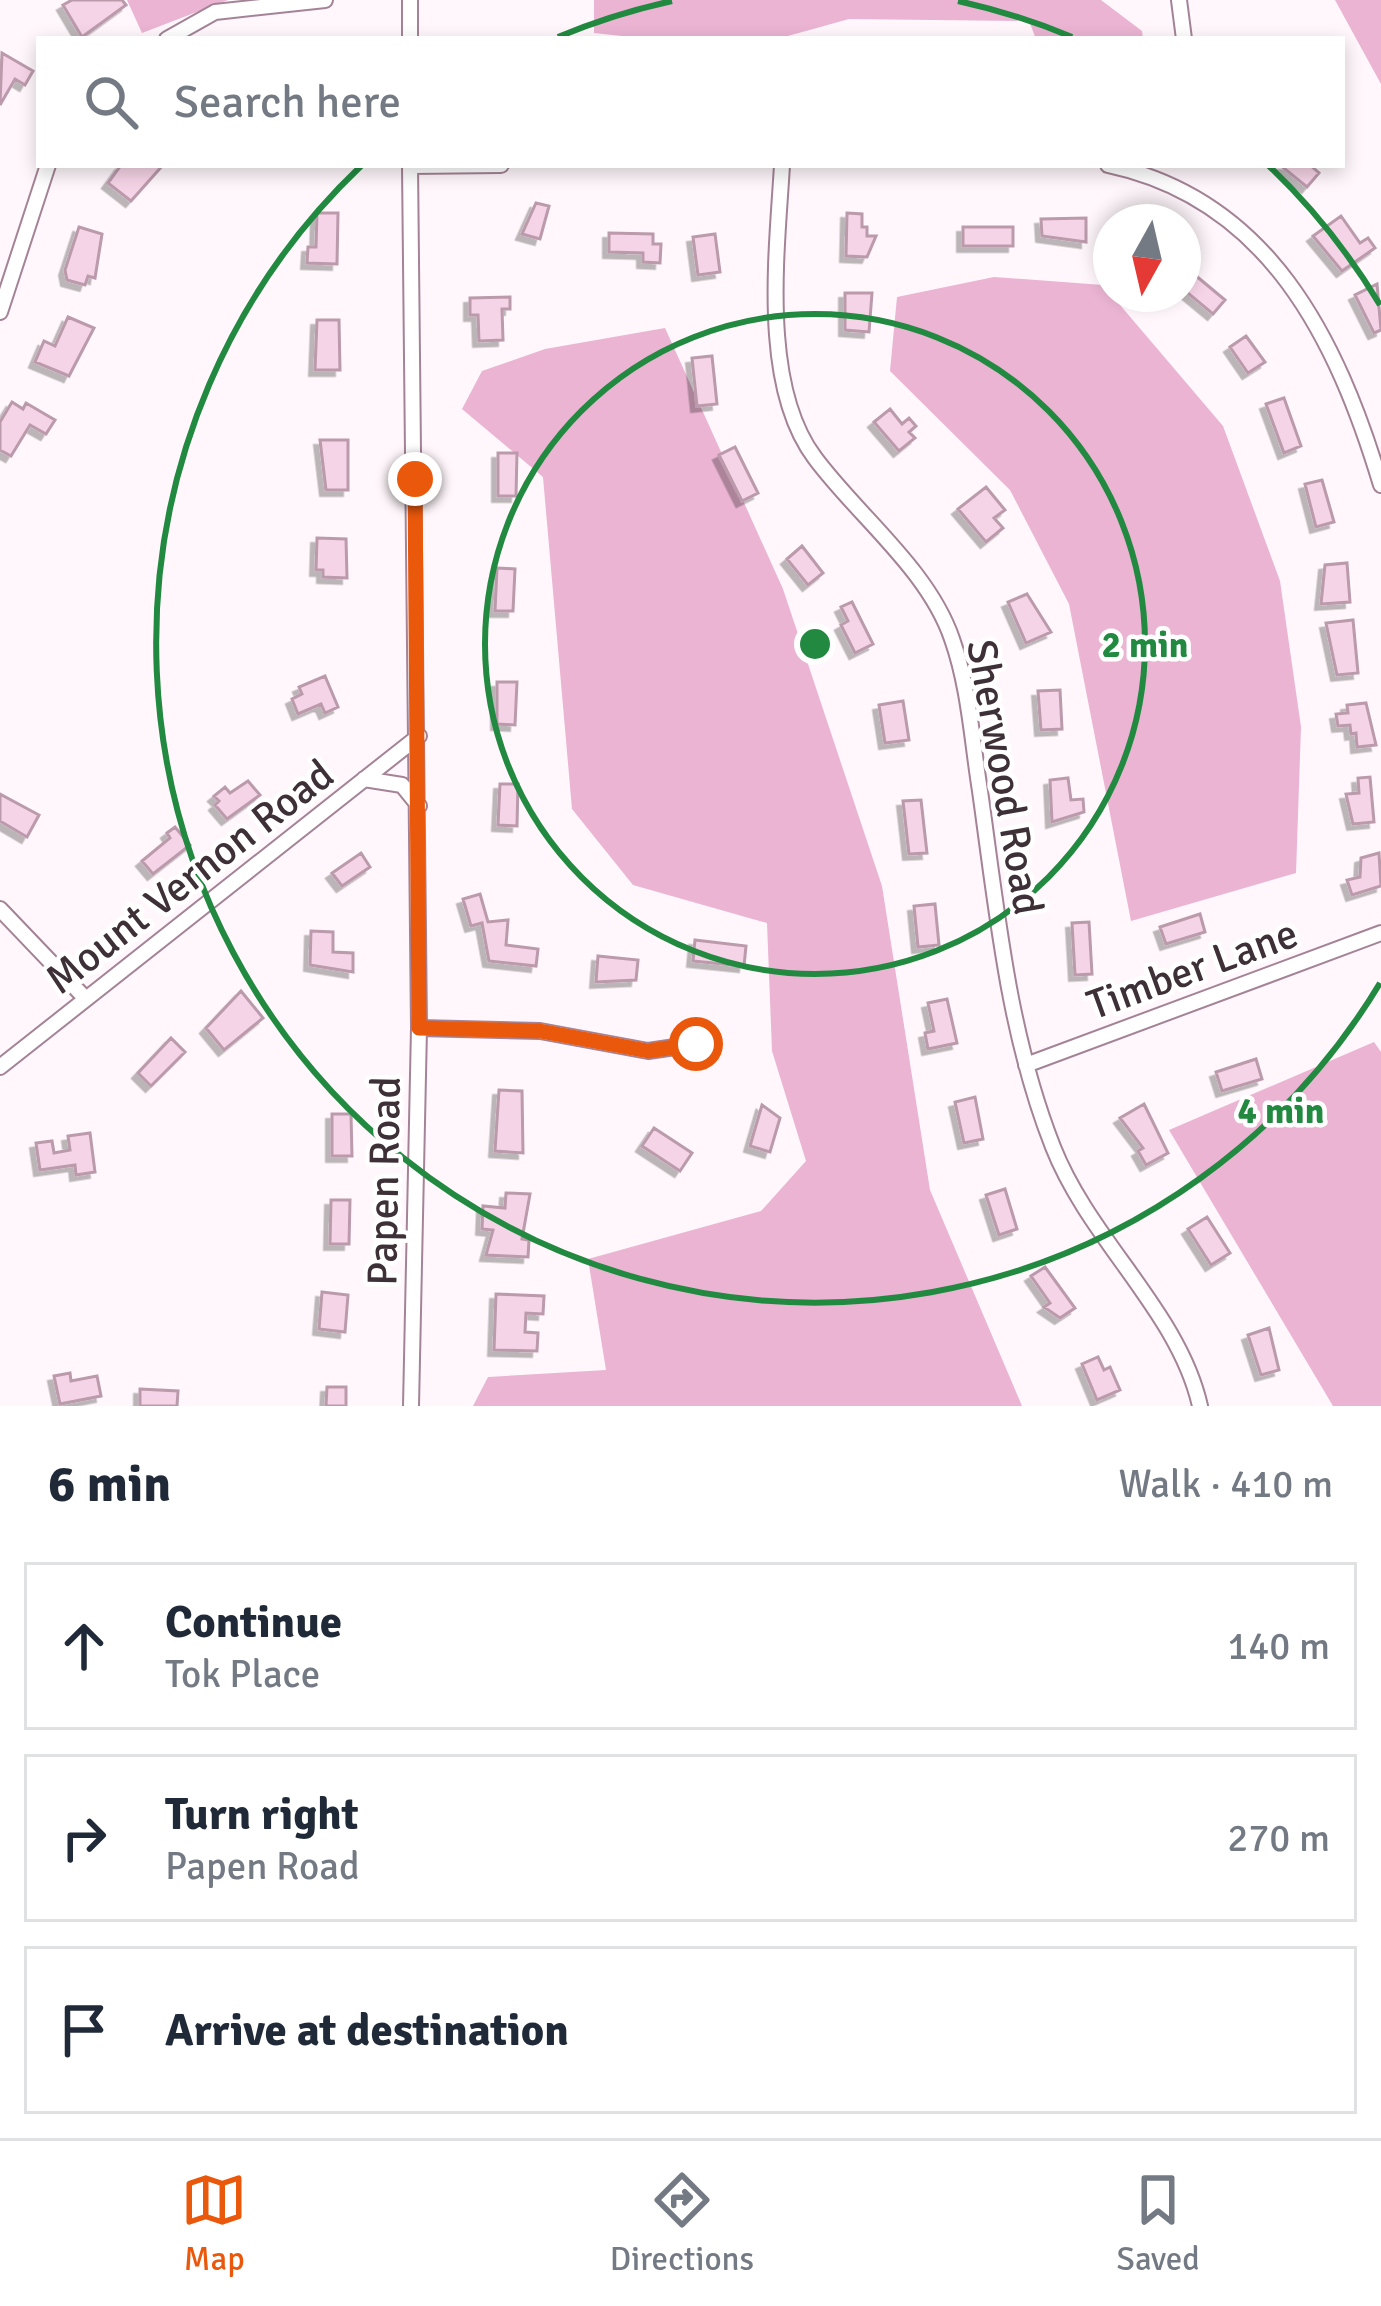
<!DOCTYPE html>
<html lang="en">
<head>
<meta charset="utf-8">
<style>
	:root { --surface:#fff; --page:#f6f6f7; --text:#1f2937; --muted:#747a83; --line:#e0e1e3; --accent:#ea580c }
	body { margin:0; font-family:Signika,sans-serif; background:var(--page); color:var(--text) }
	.compass { position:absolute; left:1093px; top:204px; width:108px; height:108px; border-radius:50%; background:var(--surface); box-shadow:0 6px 18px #0003; rotate:188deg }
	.stop { position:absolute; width:36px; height:36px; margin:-27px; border:9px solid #ea580c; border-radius:50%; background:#fff }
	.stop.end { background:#ea580c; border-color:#fff; box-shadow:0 3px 12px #0008 }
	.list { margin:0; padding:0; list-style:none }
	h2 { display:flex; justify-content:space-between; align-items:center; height:156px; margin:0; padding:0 48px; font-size:51px }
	h2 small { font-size:39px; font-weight:400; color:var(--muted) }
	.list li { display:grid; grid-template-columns:78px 1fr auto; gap:36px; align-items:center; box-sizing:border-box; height:168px; margin:0 24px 24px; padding:0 24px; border:3px solid var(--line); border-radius:0px }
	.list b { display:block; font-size:45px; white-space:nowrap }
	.list p { margin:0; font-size:39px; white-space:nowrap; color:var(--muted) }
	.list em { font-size:39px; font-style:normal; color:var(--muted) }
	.icon { flex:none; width:66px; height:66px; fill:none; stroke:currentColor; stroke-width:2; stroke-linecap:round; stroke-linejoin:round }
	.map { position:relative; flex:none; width:1381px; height:1406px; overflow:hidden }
	.search { position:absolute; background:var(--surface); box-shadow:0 6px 18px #0003; left:36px; right:36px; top:36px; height:132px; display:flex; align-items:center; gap:30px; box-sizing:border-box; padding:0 42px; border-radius:0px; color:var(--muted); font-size:45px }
	.sheet { height:732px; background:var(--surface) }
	nav { display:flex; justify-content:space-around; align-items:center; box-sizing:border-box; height:168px; border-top:3px solid var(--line); background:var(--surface); font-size:33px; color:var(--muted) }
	nav a { display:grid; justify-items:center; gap:6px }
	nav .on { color:var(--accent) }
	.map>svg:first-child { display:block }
	.green { fill:#eab4d2 }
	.building { fill:#f6d4e7; stroke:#bb9aac; stroke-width:3; filter:url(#shadow) }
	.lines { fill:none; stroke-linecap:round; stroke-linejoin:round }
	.minor-casing { stroke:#a48396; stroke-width:18 }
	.minor { stroke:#fff; stroke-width:14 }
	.route { stroke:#ea580c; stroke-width:15 }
	.ring { fill:none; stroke:#228a40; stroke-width:6 }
	.labels { text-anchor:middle; stroke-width:9; stroke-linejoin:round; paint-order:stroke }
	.street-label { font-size:42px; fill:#3d3037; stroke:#fff }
	.centre { fill:#228a40; stroke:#fff; stroke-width:6 }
	.ring-label { font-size:36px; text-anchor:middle; font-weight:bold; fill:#228a40; stroke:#fff; stroke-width:9; stroke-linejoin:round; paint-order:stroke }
</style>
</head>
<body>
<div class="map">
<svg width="1381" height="1406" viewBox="0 0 1381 1406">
	<defs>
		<filter id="shadow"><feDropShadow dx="-5.5" dy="5.5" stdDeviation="0" flood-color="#0004"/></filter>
	</defs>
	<rect width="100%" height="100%" fill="#fff7fb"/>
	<!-- green -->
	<path class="green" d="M127 0H228L142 33Z
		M594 0H1101L1142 31 1143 39H1036L1029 21 849 19 777 39H650L594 33Z
		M1335 0H1381V84Z
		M994 277 1103 285 1223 426 1280 581 1301 727 1296 873 1131 921 1069 604 1010 490 890 371 897 297Z
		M665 328 783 589 882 886 930 1190 1022 1406H473L488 1377 606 1370 588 1259 761 1211 806 1161 772 1051 767 923 633 885 572 809 543 477 462 409 482 371 545 349Z
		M1374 1042 1381 1052V1406H1333L1169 1130Z"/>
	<!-- building -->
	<path class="building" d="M72 0H122L126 5 82 37 63 5Z
		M2 53 33 71 25 85 15 79 0 105Z
		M121 165H163L131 201 108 183Z
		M1280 165H1310L1319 173 1307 187Z
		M536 203 549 206 540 239 522 234Z
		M317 213H338L337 264 307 263 308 247H316Z
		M847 213 862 214V227H867V236H876L867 257 846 256Z
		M1341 216 1360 243 1368 238 1375 248 1342 271 1313 236Z
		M1086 218V242L1042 236 1041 219Z
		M79 227 102 234 95 278 88 276 85 285 67 280 65 270Z
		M963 227H1013V246H963Z
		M609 233 653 234V244H661L660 263 643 262V253L609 252Z
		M715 234 720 272 698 275 693 237Z
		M1195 275 1225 300 1213 314 1183 289Z
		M1377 284 1381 330 1374 333 1355 295Z
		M845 293H872L869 332 845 330Z
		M510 297V309H502L503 340 479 341 478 315H470V298Z
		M68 317 94 328 69 376 35 362 44 341 55 346Z
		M317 320H339L340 370H315Z
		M1246 336 1265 362 1248 373 1230 347Z
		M712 356 717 404 697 406 692 358Z
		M1284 398 1301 446 1284 453 1266 404Z
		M12 402 23 409 26 403 55 420 46 434 30 425 11 456 0 450V422Z
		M890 409 902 424 909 418 916 426 909 432 915 438 899 451 874 422Z
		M320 440H348V490H326Z
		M735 447 758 493 742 501 719 455Z
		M498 453H517L516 496H498Z
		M1322 480 1334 522 1316 527 1305 484Z
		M986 487 1005 510 994 518 1003 528 986 542 958 509Z
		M317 538 346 539 347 578 323 577V570H316Z
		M802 546 823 573 808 585 787 559Z
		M1347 563 1350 602 1321 604 1325 565Z
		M497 568 515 569 513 611H495Z
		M1027 594 1051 632 1026 643 1008 602Z
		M852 602 873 644 855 653 841 625 848 621 841 607Z
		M1353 620 1358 673 1337 675 1326 623Z
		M325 676 338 707 325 713 321 704 298 714 292 699 302 694 299 687Z
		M497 682H517L515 725 497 724Z
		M1060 690 1062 729 1041 730 1038 691Z
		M903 701 909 740 885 743 879 705Z
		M1366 703 1376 745 1357 747 1356 733 1351 734 1350 725 1338 726 1336 714 1348 713 1347 705Z
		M1370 777 1374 822 1353 824 1346 794 1359 793 1358 778Z
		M1068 778 1071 800 1083 799 1084 812 1052 822 1050 780Z
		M248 781 260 795 227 819 215 805 219 801 214 796 225 787 230 793Z
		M500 784H518L517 826 498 825Z
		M0 794 39 815 27 837 0 821Z
		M921 800 927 853 909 854 903 801Z
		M175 827 190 845 153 874 142 861 170 838 167 833Z
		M361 853 370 867 342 886 332 873Z
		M1379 853 1381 886 1352 895 1347 880 1360 877 1361 858Z
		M480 894 488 922 508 920 506 945 538 949 536 966 489 961 482 923 471 926 463 899Z
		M935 904 939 945 918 947 914 906Z
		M1200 914 1205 932 1166 944 1160 927Z
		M1089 922 1092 974 1075 975 1072 923Z
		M311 931 333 932V952L353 953V972L310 965Z
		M695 940 746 946 744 966 693 961Z
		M598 956 638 960 636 980 596 982Z
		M241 991 263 1018 224 1050 206 1028Z
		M947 999 957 1043 928 1049 925 1033 934 1031 928 1003Z
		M171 1038 185 1052 151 1086 138 1073Z
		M1256 1059 1262 1079 1222 1091 1216 1072Z
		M499 1090 522 1091 523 1153 495 1151Z
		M975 1097 983 1139 964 1143 955 1102Z
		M1144 1104 1168 1153 1146 1165 1138 1151 1143 1148 1120 1118Z
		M762 1105 780 1118 770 1152 750 1146Z
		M332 1114H351L352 1156H332Z
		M654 1128 692 1153 680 1171 642 1146Z
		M90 1133 95 1172 76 1175 75 1165 40 1170 36 1143 52 1141 54 1153 70 1150 68 1136Z
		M1005 1189 1017 1229 999 1235 986 1195Z
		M506 1193 530 1194 522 1239 529 1240 528 1257 486 1255 493 1230 482 1229 483 1206 505 1208Z
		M331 1200H350L349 1244H330Z
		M1207 1217 1230 1253 1211 1265 1188 1229Z
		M1045 1267 1075 1308 1060 1318 1044 1307 1050 1303 1031 1276Z
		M322 1292 348 1295 345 1332 319 1329Z
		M496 1294 544 1296 543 1314 526 1313 525 1332 538 1333 537 1351 494 1350Z
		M1269 1328 1279 1370 1261 1375 1248 1335Z
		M1098 1357 1104 1370 1110 1367 1120 1390 1097 1400 1082 1364Z
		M70 1373 71 1381 97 1376 101 1396 60 1404 54 1376Z
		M327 1387H346V1406H326Z
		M140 1389 178 1391 177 1406H140Z"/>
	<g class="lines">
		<!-- minor casing -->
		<g class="minor-casing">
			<path id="minor" d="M1179 0 1184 39
				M167 39 215 12 325 0
				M410 39V0
				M410 165 419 1028 411 1406
				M782 165C777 252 760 385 815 458 858 516 928 569 952 639 969 687 972 741 980 791 997 911 1008 1033 1053 1147 1090 1241 1179 1312 1200 1406
				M1108 165C1269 199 1337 339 1381 485
				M410 166 501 165
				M0 312 48 165
				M364 779 402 785 419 806
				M0 909 86 999
				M419 1028 540 1031 648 1051 696 1044
				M1026 1065 1381 933
				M0 1067 419 736"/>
		</g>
		<!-- minor -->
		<use href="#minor" class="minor"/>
	</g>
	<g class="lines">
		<!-- route -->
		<path class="route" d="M415 479 419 1028 540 1031 648 1051 696 1044"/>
	</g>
	<!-- distance rings -->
	<g class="ring">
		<circle cx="815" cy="644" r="330"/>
		<path d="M1380 983A659 659 0 1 1 361 166M558 37A659 659 0 0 1 672 1M958 1A659 659 0 0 1 1072 37M1269 166A659 659 0 0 1 1380 305"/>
	</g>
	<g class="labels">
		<!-- street labels -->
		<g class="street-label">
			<text transform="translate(1006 777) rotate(80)" y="15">Sherwood Road</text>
			<text transform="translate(189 876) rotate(-38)" y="15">Mount Vernon Road</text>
			<text transform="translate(1192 968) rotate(-20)" y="15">Timber Lane</text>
			<text transform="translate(383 1181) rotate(-89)" y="15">Papen Road</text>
		</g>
	</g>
	<circle cx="815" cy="644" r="18" class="centre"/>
	<g class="ring-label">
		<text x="1145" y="657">2 min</text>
		<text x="1281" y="1123">4 min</text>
	</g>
</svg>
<svg class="compass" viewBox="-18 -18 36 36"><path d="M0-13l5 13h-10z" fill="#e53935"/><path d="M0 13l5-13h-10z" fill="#747a83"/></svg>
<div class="stop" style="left:696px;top:1044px"></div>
<div class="stop end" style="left:415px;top:479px"></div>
<div class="search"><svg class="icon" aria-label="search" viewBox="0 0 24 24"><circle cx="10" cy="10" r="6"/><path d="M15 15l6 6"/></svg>Search here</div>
</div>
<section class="sheet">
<h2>6 min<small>Walk · 410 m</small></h2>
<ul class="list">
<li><svg class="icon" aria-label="ahead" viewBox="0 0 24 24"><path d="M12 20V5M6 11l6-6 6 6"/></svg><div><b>Continue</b><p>Tok Place</p></div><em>140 m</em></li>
<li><svg class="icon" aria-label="right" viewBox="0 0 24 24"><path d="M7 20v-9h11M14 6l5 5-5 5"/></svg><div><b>Turn right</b><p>Papen Road</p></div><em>270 m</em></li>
<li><svg class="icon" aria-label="arrive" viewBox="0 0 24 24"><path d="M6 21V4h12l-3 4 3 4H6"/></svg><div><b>Arrive at destination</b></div></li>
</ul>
</section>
<nav>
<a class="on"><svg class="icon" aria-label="map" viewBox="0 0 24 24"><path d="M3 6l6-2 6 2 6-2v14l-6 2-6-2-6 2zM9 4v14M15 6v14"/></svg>Map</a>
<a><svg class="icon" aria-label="directions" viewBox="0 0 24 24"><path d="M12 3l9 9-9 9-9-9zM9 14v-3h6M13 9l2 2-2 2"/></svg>Directions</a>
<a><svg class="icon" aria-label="saved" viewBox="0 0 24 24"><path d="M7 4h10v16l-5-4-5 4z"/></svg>Saved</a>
</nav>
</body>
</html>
